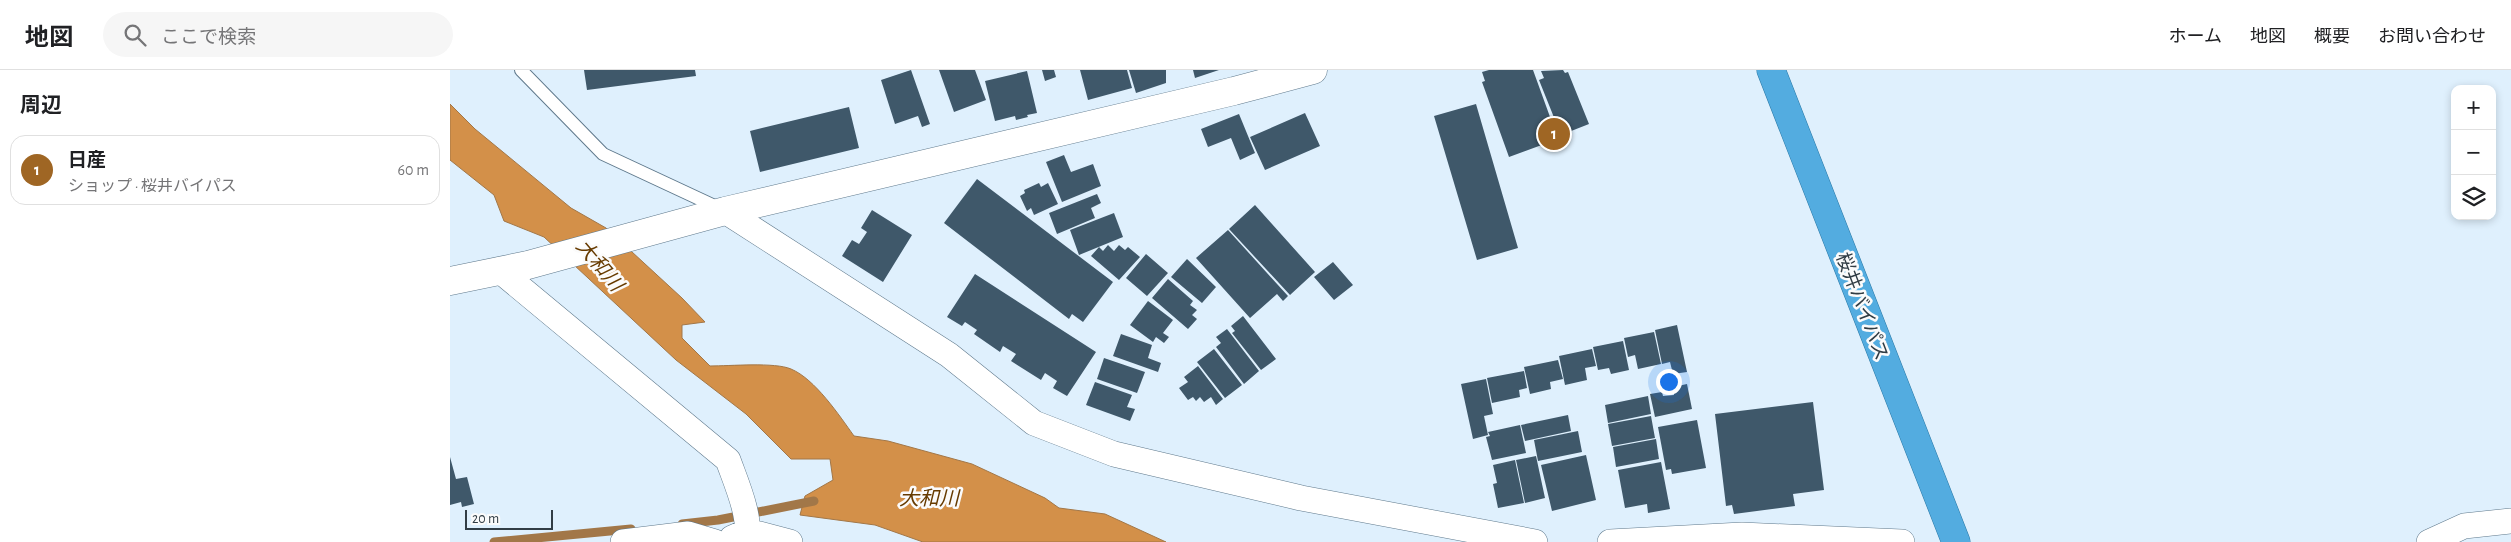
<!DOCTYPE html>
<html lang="ja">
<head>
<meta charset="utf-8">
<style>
	:root { --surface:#fff; --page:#f6f6f6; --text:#202124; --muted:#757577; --line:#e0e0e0; --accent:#9f6624 }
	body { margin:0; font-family:"Alegreya Sans","Noto Sans JP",sans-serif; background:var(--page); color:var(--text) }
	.controls { position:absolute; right:15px; top:15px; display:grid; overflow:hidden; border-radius:10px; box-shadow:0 2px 8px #0003 }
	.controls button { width:45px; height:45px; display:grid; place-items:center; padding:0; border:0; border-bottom:1px solid var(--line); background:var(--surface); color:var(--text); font:25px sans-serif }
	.scale { position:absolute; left:15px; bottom:12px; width:88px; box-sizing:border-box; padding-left:5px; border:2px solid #313d45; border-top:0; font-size:14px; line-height:18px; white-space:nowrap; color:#313d45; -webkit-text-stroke:4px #fbfbfb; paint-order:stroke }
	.you { position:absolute; left:1218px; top:311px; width:18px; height:18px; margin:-12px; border:4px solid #fff; border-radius:50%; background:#1a73e8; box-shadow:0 0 0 8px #1a73e833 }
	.badge { display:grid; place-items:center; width:32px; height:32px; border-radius:50%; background:var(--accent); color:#fff; font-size:16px; font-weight:700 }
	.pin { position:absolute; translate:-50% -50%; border:2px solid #fff; box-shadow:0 1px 5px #0006 }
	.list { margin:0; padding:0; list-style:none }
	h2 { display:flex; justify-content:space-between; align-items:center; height:65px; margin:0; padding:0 20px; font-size:21px }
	h2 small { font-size:16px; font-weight:400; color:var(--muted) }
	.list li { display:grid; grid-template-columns:32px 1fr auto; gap:15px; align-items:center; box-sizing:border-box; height:70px; margin:0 10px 10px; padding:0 10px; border:1px solid var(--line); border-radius:15px }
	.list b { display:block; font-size:19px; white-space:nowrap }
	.list p { margin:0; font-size:16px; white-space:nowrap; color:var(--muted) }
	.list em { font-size:16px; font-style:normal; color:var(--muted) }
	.icon { flex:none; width:28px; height:28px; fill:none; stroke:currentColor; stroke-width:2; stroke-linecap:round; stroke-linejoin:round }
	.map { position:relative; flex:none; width:2061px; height:472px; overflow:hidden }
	header { display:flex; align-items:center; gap:30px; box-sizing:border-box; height:70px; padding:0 25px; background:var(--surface); border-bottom:1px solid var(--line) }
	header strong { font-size:24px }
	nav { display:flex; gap:28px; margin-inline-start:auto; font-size:18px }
	.search { width:350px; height:45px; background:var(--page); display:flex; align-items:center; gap:12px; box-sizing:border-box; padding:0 18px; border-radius:28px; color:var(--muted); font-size:19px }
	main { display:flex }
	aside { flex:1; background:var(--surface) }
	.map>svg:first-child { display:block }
	.water { fill:#d39049; stroke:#a27748 }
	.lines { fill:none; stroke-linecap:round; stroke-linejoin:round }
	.stream { stroke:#a27748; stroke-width:9 }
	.building { fill:#3f586a }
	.service-casing { stroke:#5f798c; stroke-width:14 }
	.minor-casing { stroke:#5f798c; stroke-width:26 }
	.tertiary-casing { stroke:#5f798c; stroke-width:29 }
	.trunk-casing { stroke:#2b78a5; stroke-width:29 }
	.service { stroke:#fff; stroke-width:12 }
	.minor { stroke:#fff; stroke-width:25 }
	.tertiary { stroke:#fff; stroke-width:28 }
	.trunk { stroke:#53ace0; stroke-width:28 }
	.labels { text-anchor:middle; stroke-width:5; stroke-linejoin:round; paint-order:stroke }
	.street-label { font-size:19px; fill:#313d45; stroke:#fbfbfb }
	.water-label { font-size:20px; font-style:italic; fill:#673b00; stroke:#fbfbfb }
</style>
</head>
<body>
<header>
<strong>地図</strong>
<div class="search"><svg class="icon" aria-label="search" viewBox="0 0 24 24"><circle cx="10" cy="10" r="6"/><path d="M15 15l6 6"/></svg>ここで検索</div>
<nav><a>ホーム</a><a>地図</a><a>概要</a><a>お問い合わせ</a></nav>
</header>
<main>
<aside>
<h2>周辺<small></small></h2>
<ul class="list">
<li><span class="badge">1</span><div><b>日産</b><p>ショップ · 桜井バイパス</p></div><em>60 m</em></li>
</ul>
</aside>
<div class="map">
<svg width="2061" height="472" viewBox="0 0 2061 472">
	<rect width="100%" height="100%" fill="#dff0fd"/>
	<!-- water -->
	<path class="water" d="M0 34 25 59 121 138 156 158 232 228 255 252 232 255V268L260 296C280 296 325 292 341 299 365 309 389 345 404 366L438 371 522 394 595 428 609 438 655 444 716 472H473L425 455 350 445 355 426 383 410 380 389H341L296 344 226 290 94 167 54 151 44 125 0 90Z"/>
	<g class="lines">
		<!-- stream -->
		<path class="stream" d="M232 454 268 450 364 431
			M44 472 181 459"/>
	</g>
	<!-- building -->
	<path class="building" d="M134 0H245L246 6 137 20Z
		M461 0 480 54 472 57 468 46 445 54 431 10Z
		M489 0H525L536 30 504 42Z
		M592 0H604L606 7 595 11Z
		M630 0H677L682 18 638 30Z
		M679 0H716V13L686 23Z
		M743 0H769L745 8Z
		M1039 0H1083L1108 69 1059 87 1032 12 1035 11 1032 2Z
		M1113 0 1115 3 1118 2 1139 54 1111 65 1089 10 1094 8 1091 1Z
		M577 1 587 43 577 45 578 47 566 50 565 46 545 51 535 11Z
		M1026 34 1068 178 1027 190 984 46Z
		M399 37 409 78 310 102 300 61Z
		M855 43 870 76 815 100 800 67Z
		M789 44 805 83 790 90 781 68 758 77 751 59Z
		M614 85 621 102 643 94 651 116 612 132 596 92Z
		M527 109 663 212 633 252 622 244 619 249 494 153Z
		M589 113 591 117 598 113 608 134 584 145 581 138 577 141 570 126 575 123 574 120Z
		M647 124 651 133 641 138 645 148 607 164 599 143Z
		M805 135 865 202 840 225 779 159Z
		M422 140 462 165 433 212 392 186 402 170 409 174 417 162 411 158Z
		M664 143 673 167 629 185 620 160Z
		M778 160 838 226 833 231 827 224 800 248 746 188Z
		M658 175 664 181 669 175 675 180 678 177 690 187 669 210 641 186 649 177 653 181Z
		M696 184 718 203 697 226 676 208Z
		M737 189 766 217 752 233 721 207Z
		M883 192 903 215 884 230 864 207Z
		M525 204 646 282 617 326 603 318 607 311 595 303 591 310 561 291 566 284 553 276 550 282 524 264 527 260 515 252 512 256 497 247Z
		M718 209 743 231 740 235 747 240 742 245 747 249 738 259 702 228Z
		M698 231 723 250 713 263 719 267 714 273 706 267 703 272 680 255Z
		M793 246 826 289 811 300 782 263 785 261 781 256Z
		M1227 255 1237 302 1223 304 1220 292 1212 294 1205 260Z
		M777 259 809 301 794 314 766 277 771 273 766 267Z
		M1204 262 1211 294 1188 299 1185 285 1178 287 1174 268Z
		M671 264 702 275 698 288 711 293 708 302 663 286Z
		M1173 271 1179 300 1161 304 1159 298 1148 300 1143 277Z
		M764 279 792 315 775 328 747 292Z
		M1142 279 1146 296 1135 298 1137 310 1115 315 1109 286Z
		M654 288 695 302 687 323 647 309Z
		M1108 290 1113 309 1100 312 1101 319 1080 324 1074 297Z
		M748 296 773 329 766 335 761 327 754 332 750 327 746 331 743 327 738 330 729 318 738 312 734 307Z
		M1074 301 1077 318 1069 320 1070 327 1042 333 1037 308Z
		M1036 309 1043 344 1034 346 1038 365 1023 369 1011 314Z
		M645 312 682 325 677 337 685 339 680 351 636 335Z
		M1237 314 1242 339 1205 347 1200 324 1212 322 1213 326 1224 325 1223 317Z
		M1198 326 1201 344 1158 353 1155 335Z
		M1363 332 1374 420 1343 424 1345 436 1284 444 1282 435 1276 436 1265 344Z
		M1118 345 1121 361 1075 371 1071 355Z
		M1201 346 1205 368 1162 376 1158 354Z
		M1247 350 1256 398 1222 404 1221 399 1216 400 1208 357Z
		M1070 355 1076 383 1042 390 1036 367 1040 366 1038 362Z
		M1128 361 1132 382 1088 391 1084 370Z
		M1206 369 1209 389 1166 397 1163 377Z
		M1136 385 1146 430 1102 441 1091 395Z
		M1086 386 1095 428 1075 433 1066 390Z
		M0 387 6 409 17 407 24 434 12 437 11 432 0 435Z
		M1065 390 1074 433 1048 438 1043 414 1047 413 1043 395Z
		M1211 392 1220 439 1198 443 1197 434 1175 438 1168 400Z"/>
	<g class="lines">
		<!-- service casing -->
		<g class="service-casing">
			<path id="service" d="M71 0 153 84 271 139"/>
		</g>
		<!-- minor casing -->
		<g class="minor-casing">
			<path id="minor" d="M275 141 499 285 584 353 664 384 851 428 1085 472
				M49 200 278 390C287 415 301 446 297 472
				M282 468 298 461 340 472
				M173 472 238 464 265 472
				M1160 472 1292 465 1452 472
				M1979 472 2014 456 2061 451"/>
		</g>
		<!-- tertiary casing -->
		<g class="tertiary-casing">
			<path id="tertiary" d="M0 211 78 195 275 141 784 21 863 0"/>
		</g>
		<!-- trunk casing -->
		<g class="trunk-casing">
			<path id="trunk" d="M1321 0 1506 472"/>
		</g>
		<!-- service -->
		<use href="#service" class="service"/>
		<!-- minor -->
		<use href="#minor" class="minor"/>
		<!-- tertiary -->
		<use href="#tertiary" class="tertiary"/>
		<!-- trunk -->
		<use href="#trunk" class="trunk"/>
	</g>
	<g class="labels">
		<!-- street labels -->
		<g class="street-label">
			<text transform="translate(1413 236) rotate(69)" y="7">桜井バイパス</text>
		</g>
		<!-- water labels -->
		<g class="water-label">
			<text transform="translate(150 195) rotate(50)" y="7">大和川</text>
			<text x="479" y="435">大和川</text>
		</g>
	</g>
</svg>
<div class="controls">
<button>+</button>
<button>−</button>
<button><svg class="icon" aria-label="layers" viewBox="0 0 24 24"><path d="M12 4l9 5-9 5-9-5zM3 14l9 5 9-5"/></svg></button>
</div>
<div class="scale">20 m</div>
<div class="you"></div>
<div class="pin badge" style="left:1104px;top:64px">1</div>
</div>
</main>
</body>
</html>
